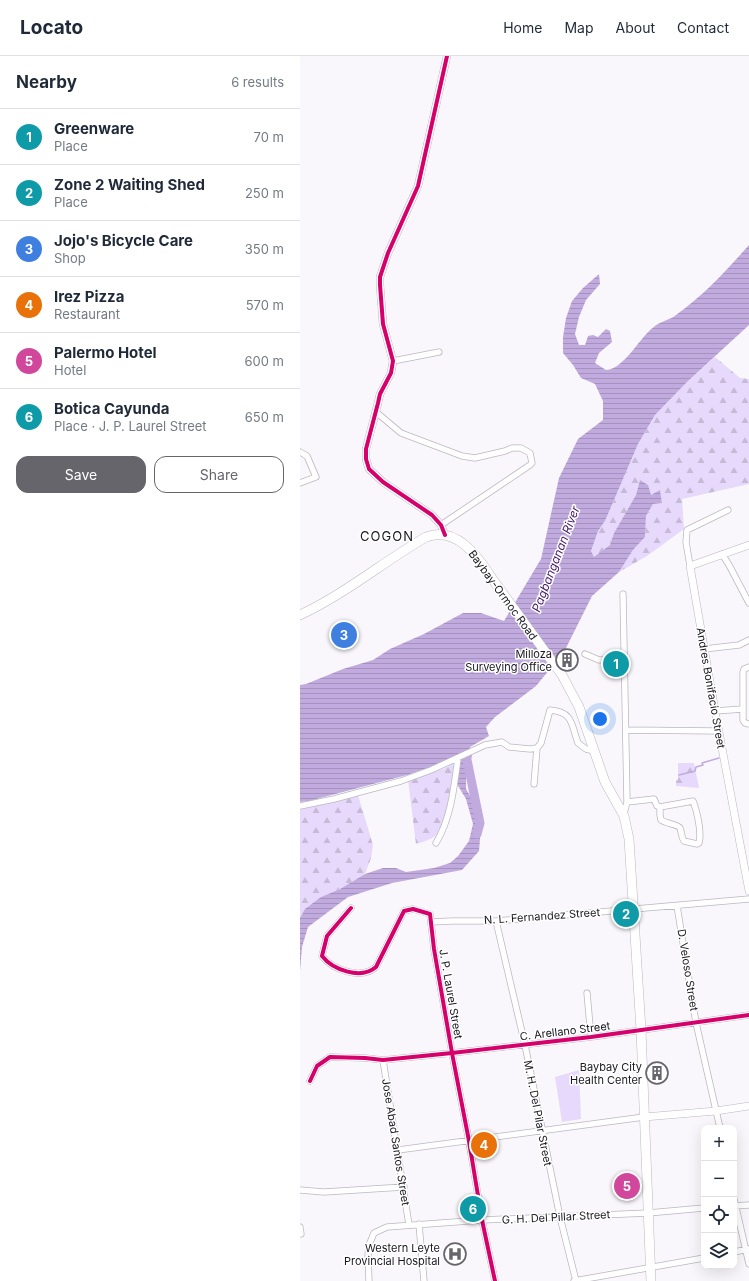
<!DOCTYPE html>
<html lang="en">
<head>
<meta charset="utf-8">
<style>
	:root { --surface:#fff; --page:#f2f2f3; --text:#1f2937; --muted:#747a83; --line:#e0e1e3; --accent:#67656c }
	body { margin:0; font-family:Inter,sans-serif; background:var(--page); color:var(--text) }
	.controls { position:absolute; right:12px; bottom:12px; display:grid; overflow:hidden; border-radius:8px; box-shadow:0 4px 16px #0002 }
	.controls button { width:36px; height:36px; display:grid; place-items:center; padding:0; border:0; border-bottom:1px solid var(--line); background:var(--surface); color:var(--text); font:20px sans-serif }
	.you { position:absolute; left:300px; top:663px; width:14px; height:14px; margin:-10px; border:3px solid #fff; border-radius:50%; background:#1a73e8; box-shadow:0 0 0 6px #1a73e833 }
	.badge { display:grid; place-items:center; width:26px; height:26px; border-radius:50%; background:var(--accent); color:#fff; font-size:13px; font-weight:700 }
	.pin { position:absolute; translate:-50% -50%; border:2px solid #fff; box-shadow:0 1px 4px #0006 }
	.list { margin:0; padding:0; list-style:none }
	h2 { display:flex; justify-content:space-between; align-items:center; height:52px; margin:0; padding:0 16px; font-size:17px }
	h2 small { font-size:13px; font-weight:400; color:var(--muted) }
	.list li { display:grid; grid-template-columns:26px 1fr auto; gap:12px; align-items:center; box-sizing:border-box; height:56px; padding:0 16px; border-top:1px solid var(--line) }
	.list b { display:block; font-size:15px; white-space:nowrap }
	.list p { margin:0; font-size:13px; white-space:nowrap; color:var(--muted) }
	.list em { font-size:13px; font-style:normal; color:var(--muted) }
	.actions { display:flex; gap:8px; padding:12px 16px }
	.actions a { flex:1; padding:9px 0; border:1px solid var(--accent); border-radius:12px; text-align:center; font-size:14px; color:var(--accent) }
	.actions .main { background:var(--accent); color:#fff }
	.icon { flex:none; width:22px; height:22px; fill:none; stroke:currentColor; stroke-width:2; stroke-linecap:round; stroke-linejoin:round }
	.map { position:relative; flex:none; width:449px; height:1225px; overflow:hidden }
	header { display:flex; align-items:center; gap:24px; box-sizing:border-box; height:56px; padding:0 20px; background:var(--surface); border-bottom:1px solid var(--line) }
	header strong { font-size:19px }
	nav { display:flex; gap:22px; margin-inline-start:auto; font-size:14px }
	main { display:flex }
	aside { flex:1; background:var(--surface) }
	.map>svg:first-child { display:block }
	.green { fill:#e7d9fb }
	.forest { fill:url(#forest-firs) }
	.water { fill:url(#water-rules) }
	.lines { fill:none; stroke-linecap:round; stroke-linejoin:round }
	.stream { stroke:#c1abde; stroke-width:1.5 }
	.river { stroke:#c1abde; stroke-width:9 }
	.minor-casing { stroke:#bbb8c0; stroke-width:7 }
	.tertiary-casing { stroke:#bbb8c0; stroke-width:8 }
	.primary-casing { stroke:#bbb8c0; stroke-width:10 }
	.minor { stroke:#fefeff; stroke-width:5.5 }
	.tertiary { stroke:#fefeff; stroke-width:7 }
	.primary { stroke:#fefeff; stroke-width:9 }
	.cycleway-casing { stroke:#fff; stroke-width:6 }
	.cycleway { stroke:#d6006c; stroke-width:4 }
	.labels { text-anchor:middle; stroke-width:3; stroke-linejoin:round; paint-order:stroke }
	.street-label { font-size:11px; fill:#19161f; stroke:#fff }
	.poi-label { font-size:11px; fill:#19161f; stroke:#fff; text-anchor:end }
	.water-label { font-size:12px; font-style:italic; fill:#43176a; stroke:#fff }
	.quarter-label { font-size:13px; letter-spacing:1px; fill:#19161f; stroke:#fff }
</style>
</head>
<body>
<header>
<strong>Locato</strong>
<nav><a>Home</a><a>Map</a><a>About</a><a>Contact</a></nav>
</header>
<main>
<aside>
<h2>Nearby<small>6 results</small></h2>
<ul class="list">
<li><span class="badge" style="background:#0f9aa8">1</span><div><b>Greenware</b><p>Place</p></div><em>70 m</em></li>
<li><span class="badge" style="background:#0f9aa8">2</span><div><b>Zone 2 Waiting Shed</b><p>Place</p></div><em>250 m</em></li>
<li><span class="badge" style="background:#3f7fe0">3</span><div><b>Jojo's Bicycle Care</b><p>Shop</p></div><em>350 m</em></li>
<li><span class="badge" style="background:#e8710a">4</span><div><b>Irez Pizza</b><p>Restaurant</p></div><em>570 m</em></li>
<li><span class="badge" style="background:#d1479c">5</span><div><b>Palermo Hotel</b><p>Hotel</p></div><em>600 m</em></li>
<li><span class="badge" style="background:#0f9aa8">6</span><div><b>Botica Cayunda</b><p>Place · J. P. Laurel Street</p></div><em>650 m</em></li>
</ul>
<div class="actions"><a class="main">Save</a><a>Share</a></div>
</aside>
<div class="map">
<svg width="449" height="1225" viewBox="0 0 449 1225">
	<defs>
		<pattern id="forest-firs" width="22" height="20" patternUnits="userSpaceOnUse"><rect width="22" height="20" fill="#e7d9fb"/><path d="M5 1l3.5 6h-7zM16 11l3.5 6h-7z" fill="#c6bad7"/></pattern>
		<pattern id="water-rules" width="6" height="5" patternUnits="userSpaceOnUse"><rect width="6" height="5" fill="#c1abde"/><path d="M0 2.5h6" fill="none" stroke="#a592be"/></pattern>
	</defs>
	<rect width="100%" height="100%" fill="#f9f7fc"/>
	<!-- green -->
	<path class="green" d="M279 1014 281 1063 262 1066 255 1021Z"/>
	<!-- forest -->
	<path class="forest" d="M415 301 440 322 449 323V428L382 443 384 473 347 500 319 516 333 494 345 481 346 460 353 448 362 447 360 435 351 439 340 425 336 439 314 477 310 489 294 502 291 495 298 475 305 465 338 388 355 359 387 326Z
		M156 706C153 722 146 771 134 781 129 784 122 786 116 788L108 724 143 713Z
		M378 707H394L399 732 376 730V724H378Z
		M58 739 73 789 71 802 65 818 40 833 21 841 0 862V752L16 750Z"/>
	<!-- water -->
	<path class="water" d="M449 189V269L387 326 355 359 338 388 305 465 298 475 291 495 294 501 310 489 314 477 336 439 340 424 348 429 351 439 360 434 362 447 353 448 346 460 345 481 333 494 319 516 292 540 264 596 236 630 195 661 186 671 189 680 170 691 172 694V700L166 719V733L175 748 181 771 179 795 162 814 92 827 48 841 8 871 2 891 0 915V862L5 853 21 841 40 833 65 818 83 812H96L106 816 134 812 150 807 158 800 169 785 173 768 166 743 157 728 161 702 159 698 133 710 107 719 9 745 0 746V629L6 628 43 613 73 604 90 593 124 578 163 557H181L204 565 241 503 259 422 278 383 303 364V345L295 328 281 322 273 309 263 297V281L266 262 272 245 283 232 299 218 300 228 286 244 279 261 275 278 279 289H285L288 280 293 279 298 281 306 273 310 275 312 286 299 297 295 307 306 314C325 313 340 280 355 270 361 265 370 264 376 259 405 238 426 215 449 189Z"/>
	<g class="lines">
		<!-- stream -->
		<path class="stream" d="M379 719 395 715 396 711 403 709 402 707 419 702"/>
		<!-- river -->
		<path class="river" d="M166 699 180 767 177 778"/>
		<!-- minor casing -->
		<g class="minor-casing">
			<path id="minor" d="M93 305 139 296
				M76 356 101 377 162 400 175 402 205 395 212 392H221L230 397 232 407 230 409 141 469
				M0 396 7 400 16 421 0 427
				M422 498 429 509 449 547
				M390 510 386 486 387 474 428 454
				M404 593 439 589 449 584
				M285 598 299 604 324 603
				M449 611 444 613 443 616V664L445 667 449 668
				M415 655 443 653
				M326 674 418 675
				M234 728 237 692
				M327 746 354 743 357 750 360 751V759L361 764C365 767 379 769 380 772 382 777 381 781 384 785L397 788 399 787C402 777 397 755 393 745L360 751
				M0 750 34 743 101 725 131 714 185 689 202 686 209 691 230 693 237 692 241 687 250 654C274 656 271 669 278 687L286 693 294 695
				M322 757 325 754 327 746 323 538
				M136 787C151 762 154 732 158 702
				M377 850 396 967 420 1072
				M51 852 27 880 22 900C33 914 61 924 76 911L104 855 113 853 130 858 134 893 152 997 169 1085 182 1164 195 1225
				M196 865 225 989 260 1161 276 1225
				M131 866 152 865H196L449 843
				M287 937 291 981
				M83 1004 109 1169
				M10 1025 17 1010 30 1001 65 1002 83 1004 152 997 291 981 449 959
				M98 1094 344 1061
				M0 1134 24 1136 104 1131
				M434 1143 449 1208
				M434 1150 449 1149
				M119 1168 124 1225
				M0 1171 1 1178
				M434 1196 449 1193
				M69 1225 68 1199 69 1189 74 1177 87 1171 182 1164 348 1157 404 1152
				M274 1225 404 1202"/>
		</g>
		<!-- tertiary casing -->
		<g class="tertiary-casing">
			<path id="tertiary" d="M145 479 141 469 132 459 83 426 69 413 66 403V393L78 347 80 338 91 317 93 305 83 268 80 229V221L88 197 118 130 147 0
				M449 489 390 510 415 655 449 835
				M344 1061 416 1055 449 1050"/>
		</g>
		<!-- primary casing -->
		<g class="primary-casing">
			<path id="primary" d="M0 559C45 538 83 506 126 481 156 470 177 499 191 521L262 619 279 651 305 726 324 760 329 783 341 974 351 1225"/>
		</g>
		<!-- minor -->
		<use href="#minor" class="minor"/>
		<!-- tertiary -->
		<use href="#tertiary" class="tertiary"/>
		<!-- primary -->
		<use href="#primary" class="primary"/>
		<!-- cycleway casing -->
		<g class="cycleway-casing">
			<path id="cycleway" d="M145 479 141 469 132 459 83 426 69 413 66 403V393L78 347 80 338 91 317 93 305 83 268 80 229V221L88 197 118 130 147 0
				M51 852 27 880 22 900C33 914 61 924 76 911L104 855 113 853 130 858 134 893 152 997 169 1085 182 1164 195 1225
				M10 1025 17 1010 30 1001 65 1002 83 1004 152 997 291 981 449 959"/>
		</g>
		<!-- cycleway -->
		<use href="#cycleway" class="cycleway"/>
	</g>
	<!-- icons -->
	<defs>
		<g id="building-ring" transform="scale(1.15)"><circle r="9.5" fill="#fff" stroke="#67656c" stroke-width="1.5"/><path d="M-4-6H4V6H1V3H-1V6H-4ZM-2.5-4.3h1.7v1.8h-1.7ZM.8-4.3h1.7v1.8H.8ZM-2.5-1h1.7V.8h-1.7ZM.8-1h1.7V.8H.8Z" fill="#67656c"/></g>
		<g id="hospital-ring" transform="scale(1.15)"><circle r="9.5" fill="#fff" stroke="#67656c" stroke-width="1.5"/><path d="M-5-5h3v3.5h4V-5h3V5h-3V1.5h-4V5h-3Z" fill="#67656c"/></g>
	</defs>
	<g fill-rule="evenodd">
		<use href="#building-ring" x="267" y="604"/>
		<use href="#building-ring" x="357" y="1017"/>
		<use href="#hospital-ring" x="155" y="1198"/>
	</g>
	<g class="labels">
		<!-- street labels -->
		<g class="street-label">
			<text transform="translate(203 539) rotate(54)" y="4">Baybay-Ormoc Road</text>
			<text transform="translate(411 632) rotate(80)" y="4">Andres Bonifacio Street</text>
			<text transform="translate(242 860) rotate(-4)" y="4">N. L. Fernandez Street</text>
			<text transform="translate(388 914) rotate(81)" y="4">D. Veloso Street</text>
			<text transform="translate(151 938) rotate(80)" y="4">J. P. Laurel Street</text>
			<text transform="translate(265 975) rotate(-7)" y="4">C. Arellano Street</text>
			<text transform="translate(238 1057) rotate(79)" y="4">M. H. Del Pilar Street</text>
			<text transform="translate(96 1086) rotate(81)" y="4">Jose Abad Santos Street</text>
			<text transform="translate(256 1161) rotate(-3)" y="4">G. H. Del Pillar Street</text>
		</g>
		<!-- poi labels -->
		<g class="poi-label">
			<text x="252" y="602">Milloza<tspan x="252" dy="13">Surveying Office</tspan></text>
			<text x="342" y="1015">Baybay City<tspan x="342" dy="13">Health Center</tspan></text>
			<text x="140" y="1196">Western Leyte<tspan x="140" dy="13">Provincial Hospital</tspan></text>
		</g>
		<!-- water labels -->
		<g class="water-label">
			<text transform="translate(256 503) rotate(-69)" y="4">Pagbanganan River</text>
		</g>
		<!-- quarter labels -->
		<g class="quarter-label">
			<text x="87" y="485">COGON</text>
		</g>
	</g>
</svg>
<div class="controls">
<button>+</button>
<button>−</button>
<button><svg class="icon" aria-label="locate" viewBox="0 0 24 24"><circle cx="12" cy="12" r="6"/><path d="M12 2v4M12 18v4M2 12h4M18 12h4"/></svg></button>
<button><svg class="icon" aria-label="layers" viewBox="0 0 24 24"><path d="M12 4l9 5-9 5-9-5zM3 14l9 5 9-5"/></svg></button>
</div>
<div class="you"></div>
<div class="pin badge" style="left:316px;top:608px;background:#0f9aa8">1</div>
<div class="pin badge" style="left:326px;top:858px;background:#0f9aa8">2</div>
<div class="pin badge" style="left:44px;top:579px;background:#3f7fe0">3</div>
<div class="pin badge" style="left:184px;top:1089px;background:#e8710a">4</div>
<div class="pin badge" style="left:327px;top:1130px;background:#d1479c">5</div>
<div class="pin badge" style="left:173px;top:1153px;background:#0f9aa8">6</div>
</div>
</main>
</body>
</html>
